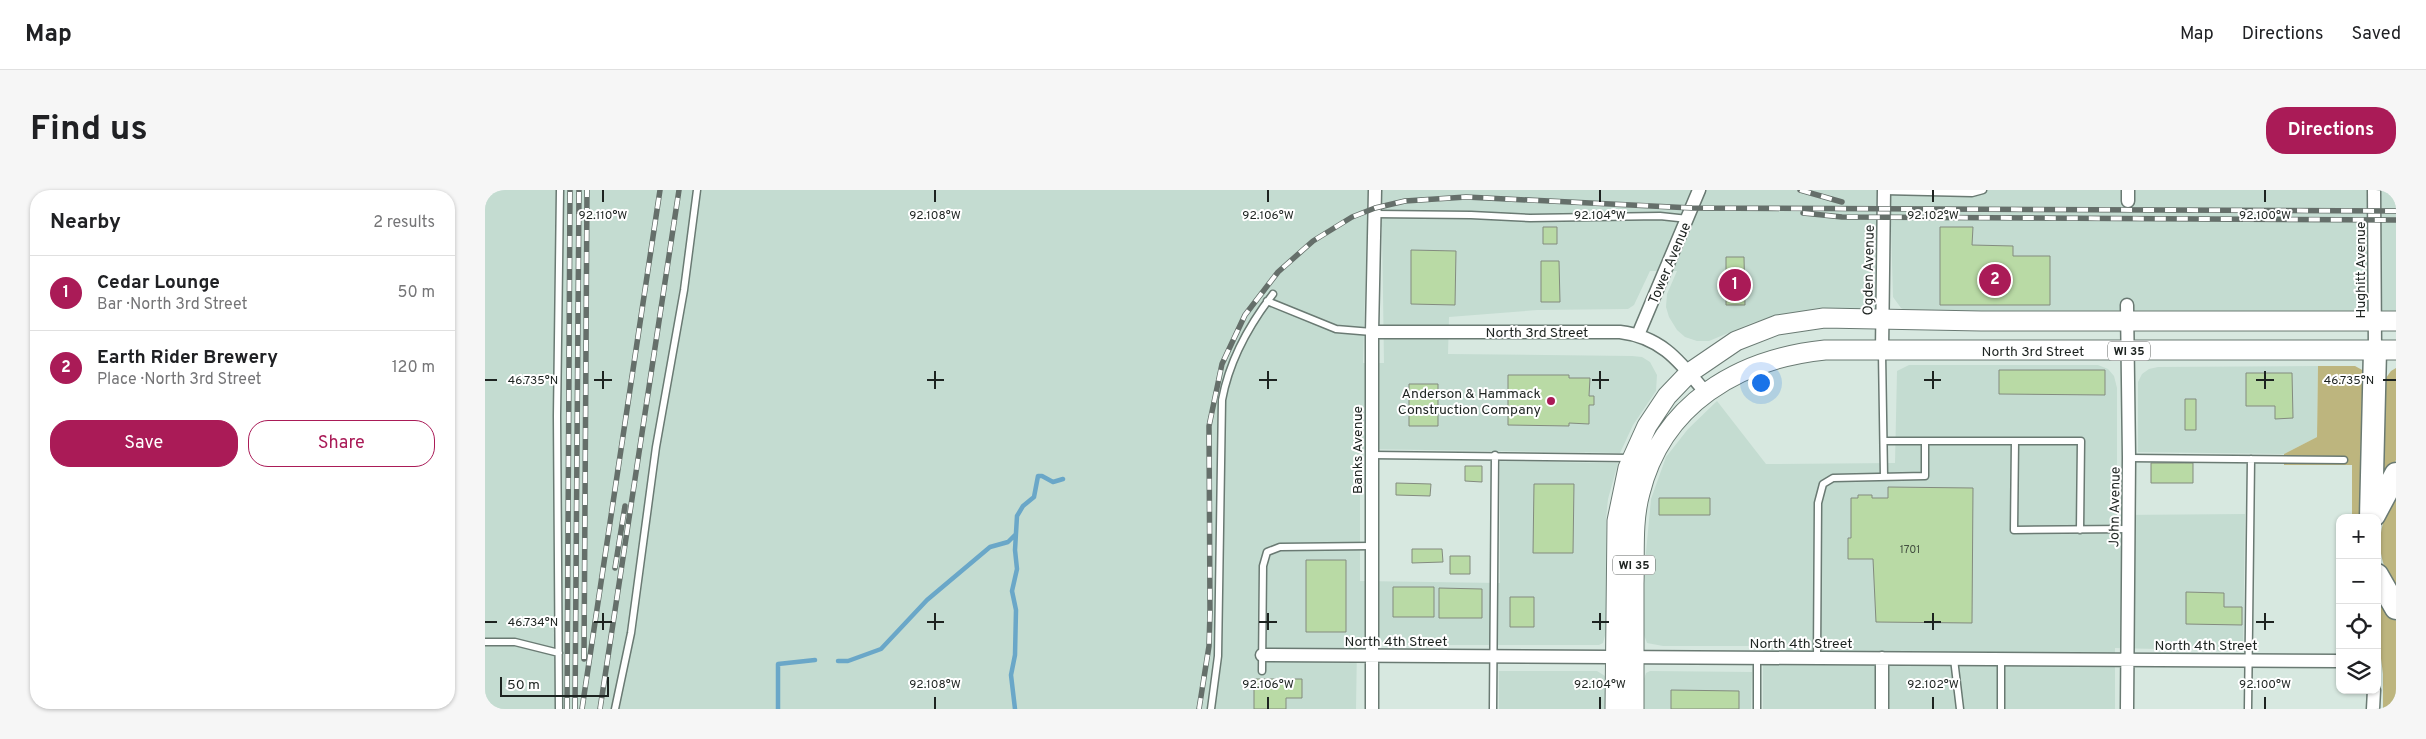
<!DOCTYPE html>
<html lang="en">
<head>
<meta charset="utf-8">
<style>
	:root { --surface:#fff; --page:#f6f6f6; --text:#202124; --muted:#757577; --line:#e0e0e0; --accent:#aa1b57 }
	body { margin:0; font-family:Overpass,sans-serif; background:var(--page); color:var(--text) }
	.controls { position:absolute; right:15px; bottom:15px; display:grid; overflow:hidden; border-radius:10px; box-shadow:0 1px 4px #0004 }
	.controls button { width:45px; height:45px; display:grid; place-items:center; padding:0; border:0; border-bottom:1px solid var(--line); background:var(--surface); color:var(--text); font:25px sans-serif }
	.scale { position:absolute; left:15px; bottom:12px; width:109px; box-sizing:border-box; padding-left:5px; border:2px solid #1d2320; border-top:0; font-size:14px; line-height:18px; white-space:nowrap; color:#1d2320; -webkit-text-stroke:4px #fff; paint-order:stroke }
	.you { position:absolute; left:1275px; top:192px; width:18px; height:18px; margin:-12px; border:4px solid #fff; border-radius:50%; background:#1a73e8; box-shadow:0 0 0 8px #1a73e833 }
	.badge { display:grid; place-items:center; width:32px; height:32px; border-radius:50%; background:var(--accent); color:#fff; font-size:16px; font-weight:700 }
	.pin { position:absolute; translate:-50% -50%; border:2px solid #fff; box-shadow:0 1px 5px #0006 }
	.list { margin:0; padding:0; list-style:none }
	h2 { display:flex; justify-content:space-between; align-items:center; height:65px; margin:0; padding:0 20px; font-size:21px }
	h2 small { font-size:16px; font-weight:400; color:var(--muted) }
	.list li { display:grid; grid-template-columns:32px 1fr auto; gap:15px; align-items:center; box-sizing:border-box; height:75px; padding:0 20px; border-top:1px solid var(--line) }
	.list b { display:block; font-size:19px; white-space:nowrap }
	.list p { margin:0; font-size:16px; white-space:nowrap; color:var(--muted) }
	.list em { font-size:16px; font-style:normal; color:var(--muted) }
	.actions { display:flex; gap:10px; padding:15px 20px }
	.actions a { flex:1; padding:11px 0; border:1px solid var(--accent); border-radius:20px; text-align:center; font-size:18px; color:var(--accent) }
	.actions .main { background:var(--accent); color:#fff }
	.icon { flex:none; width:28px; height:28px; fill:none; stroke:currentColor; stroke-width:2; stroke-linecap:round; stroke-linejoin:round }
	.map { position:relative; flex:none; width:1911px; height:519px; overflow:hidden; border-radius:20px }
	header { display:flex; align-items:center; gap:30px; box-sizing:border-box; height:70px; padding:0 25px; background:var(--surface); border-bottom:1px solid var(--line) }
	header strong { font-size:24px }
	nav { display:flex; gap:28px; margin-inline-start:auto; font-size:18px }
	.intro { display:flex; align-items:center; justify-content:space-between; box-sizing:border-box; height:120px; padding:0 30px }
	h1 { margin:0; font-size:35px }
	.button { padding:12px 22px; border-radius:20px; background:var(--accent); color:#fff; font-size:18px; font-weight:700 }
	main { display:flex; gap:30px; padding:0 30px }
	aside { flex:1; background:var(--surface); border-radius:20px; box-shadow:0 1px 4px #0004 }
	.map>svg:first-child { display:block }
	.built { fill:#c4dcd1; fill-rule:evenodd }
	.green { fill:#bdb57e }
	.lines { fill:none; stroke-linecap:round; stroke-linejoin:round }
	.stream { stroke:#6aa7c8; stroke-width:4.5 }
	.building { fill:#b9daa5; stroke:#838b7f }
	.lane-casing { stroke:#6a7a73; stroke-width:9 }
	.street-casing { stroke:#6a7a73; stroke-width:15 }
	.primary-casing { stroke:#6a7a73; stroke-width:21 }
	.highway-casing { stroke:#6a7a73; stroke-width:25 }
	.lane { stroke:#fff; stroke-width:6 }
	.street { stroke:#fff; stroke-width:12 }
	.primary { stroke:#fff; stroke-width:19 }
	.highway { stroke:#fff; stroke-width:22 }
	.rail-casing { stroke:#656f6a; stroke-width:5.5 }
	.rail { stroke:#fff; stroke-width:4; stroke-dasharray:11; stroke-linecap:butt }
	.ticks { fill:none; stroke:#1d2320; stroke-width:2 }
	.poi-dot { fill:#aa1b57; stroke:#fff; stroke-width:2 }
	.labels { text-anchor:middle; stroke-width:4; stroke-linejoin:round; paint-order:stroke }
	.number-label { font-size:11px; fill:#445141 }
	.shield { fill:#fff; stroke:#616563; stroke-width:1 }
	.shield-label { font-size:12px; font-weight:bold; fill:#1d2320 }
	.street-label { font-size:14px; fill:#1d2320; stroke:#fff }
	.poi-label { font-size:14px; fill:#1d2320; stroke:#fff; text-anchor:end }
	.ticks-label { font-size:12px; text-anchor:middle; fill:#1d2320; stroke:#fff; stroke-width:4; stroke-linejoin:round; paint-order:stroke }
</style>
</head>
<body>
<header>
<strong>Map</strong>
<nav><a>Map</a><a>Directions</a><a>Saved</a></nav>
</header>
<div class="intro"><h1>Find us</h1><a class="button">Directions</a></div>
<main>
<aside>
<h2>Nearby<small>2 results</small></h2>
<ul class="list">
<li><span class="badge">1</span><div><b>Cedar Lounge</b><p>Bar · North 3rd Street</p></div><em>50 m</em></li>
<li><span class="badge">2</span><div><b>Earth Rider Brewery</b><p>Place · North 3rd Street</p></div><em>120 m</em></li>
</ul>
<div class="actions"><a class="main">Save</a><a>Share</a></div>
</aside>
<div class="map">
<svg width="1911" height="519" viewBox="0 0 1911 519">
	<rect width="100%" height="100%" fill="#d7e8e0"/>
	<!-- built -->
	<path class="built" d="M0 0H1911V124L1423 122 1416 118 1408 107 1406 37H1388L1386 98 1385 108 1381 115 1373 119 1286 127 1267 133 1224 151H1212L1200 147 1192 140 1184 127 1181 117 1182 104 1192 81H1165L1149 115 1143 119 1052 120 964 127 963 164 1147 166 1157 167 1165 172 1172 185 1171 201 1148 235 1135 263 875 259V391L1015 393V271L1133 273 1123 309 1121 329V442L1118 453 1114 455H872L871 519H0ZM882 37H897L899 173H878Z
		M1424 175H1613L1623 179 1629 186 1632 198V325L1760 324 1758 461 1630 458V519H1278V456H1178L1162 453 1159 445 1160 373 1166 309 1181 267 1203 239 1232 211 1281 274 1410 273 1412 181Z
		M1833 176 1832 247 1799 264 1653 262V192L1657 184 1664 179 1673 177Z
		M1014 481H1112L1120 486 1121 519H1014Z
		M1165 481 1267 482 1266 519H1159V489L1161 483Z"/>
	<!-- green -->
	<path class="green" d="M1833 176H1870L1879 181 1881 328H1867V275H1799V264L1832 247Z
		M1911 178V270L1894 301 1898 192 1906 181Z
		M1911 300V402C1888 360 1892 342 1911 300Z
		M1892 399 1911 431V519H1898V484L1895 461 1892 460Z"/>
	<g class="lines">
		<!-- stream -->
		<path class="stream" d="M353 471H363L396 459 442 410 505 357 523 352 530 345
			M293 519V474L330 470
			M530 519 526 485 530 465 531 420 527 401 532 379 530 360 532 326 538 316 549 307 553 286H557L568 292 578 289"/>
	</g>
	<!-- building -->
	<path class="building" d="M1058 37H1072V54H1058Z
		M1455 37H1488L1487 55 1528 56V66H1565V115H1455Z
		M926 60 971 61 970 115 926 114Z
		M1241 67H1259L1260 115H1241Z
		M1056 71H1074L1075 112H1056Z
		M1514 180H1620V205L1514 204Z
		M1761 183H1807L1808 228 1790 229V216H1761Z
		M1023 185H1084V188H1105L1104 206H1109V215H1104V234L1084 233V236L1023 235Z
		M924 194H953V236H924Z
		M1700 209H1711V240H1700Z
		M1666 273H1708V293H1666Z
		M980 276H997V292L980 291Z
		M911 293 946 294 945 306 911 305Z
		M1049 294H1089L1088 363H1048Z
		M1403 297 1488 298 1487 433 1391 432 1388 369H1363V348H1366V308H1373V305H1387V308H1403Z
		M1174 308H1225V325H1174Z
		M927 359H957L958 372 927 373Z
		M965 366H985V384H965Z
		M821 370H861V442H821Z
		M908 397H949V427H908Z
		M954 398 997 399V428H954Z
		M1701 402 1739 403V417H1757V435L1701 434Z
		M1025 407H1049V437H1025Z
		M769 489H817V508H801V519H769Z
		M1186 500 1254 501V519H1186Z"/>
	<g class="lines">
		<!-- lane casing -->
		<g class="lane-casing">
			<path id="lane" d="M1399 1 1487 3 1498 0
				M890 24 986 25 1045 28 1175 26 1203 29
				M782 111 851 139 887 142
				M1397 163 1399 287
				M1399 251H1596L1595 340
				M1530 251 1529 340 1644 339
				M886 265 1145 268
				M1644 268 1859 270
				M0 452H30L74 463
				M1332 468 1333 313 1338 294 1348 288 1440 286V251
				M1469 469 1475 519
				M777 481 778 376 782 362 795 357 887 356
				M74 519 72 226 75 0
				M130 519 146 443 171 257 199 100 212 0
				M726 519 733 466 737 210C744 172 764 135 788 104
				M1008 519 1010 265
				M1272 519V468
				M1516 519V469
				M1763 519 1766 269"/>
		</g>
		<!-- street casing -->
		<g class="street-casing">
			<path id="street" d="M1643 0V11
				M1889 0 1890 160
				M1642 115 1644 268 1642 519
				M887 142H1135C1177 147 1195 172 1221 203
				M1153 145 1214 0
				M1397 161 1399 0
				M777 465 1855 471
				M887 519V142L890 0
				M1397 519V468
				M1888 519 1889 500"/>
		</g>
		<!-- primary casing -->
		<g class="primary-casing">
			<path id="primary" d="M1130 519 1132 331 1143 278 1162 236 1182 206 1204 183 1251 151 1292 135 1339 128 1496 131H1911
				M1149 519C1149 477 1149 435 1149 394 1150 364 1147 332 1155 303 1177 214 1253 169 1340 160H1911"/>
		</g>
		<!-- highway casing -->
		<g class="highway-casing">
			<path id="highway" d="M1889 325 1911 284
				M1886 328 1890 160
				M1892 385 1911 418"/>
		</g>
		<!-- lane -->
		<use href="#lane" class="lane"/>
		<!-- street -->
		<use href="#street" class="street"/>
		<!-- primary -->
		<use href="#primary" class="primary"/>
		<!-- highway -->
		<use href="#highway" class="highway"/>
		<!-- rail casing -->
		<g class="rail-casing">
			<path id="rail" d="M1315 0 1357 12
				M1318 23 1357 27 1911 30
				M130 378 140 316
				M99 469 102 0
				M82 519 85 0
				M90 519 94 0
				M97 519 175 0
				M115 519 194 0
				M714 519 724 456 725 422 724 236 737 174 760 125 793 82 828 51 867 27 890 18 920 11 981 7 1207 18 1911 21"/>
		</g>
		<!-- rail -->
		<use href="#rail" class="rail"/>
	</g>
	<!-- ticks -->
	<path class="ticks" d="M118 0V12M450 0V12M783 0V12M1115 0V12M1448 0V12M1780 0V12M118 181V199M450 181V199M783 181V199M1115 181V199M1448 181V199M1780 181V199M0 190H12M109 190H127M442 190H459M774 190H792M1107 190H1124M1439 190H1456M1771 190H1789M1898 190H1911M118 423V440M450 423V440M783 423V440M1115 423V440M1448 423V440M1780 423V440M0 432H12M109 432H127M442 432H459M774 432H792M1107 432H1124M1439 432H1456M1771 432H1789M450 507V519M783 507V519M1115 507V519M1448 507V519M1780 507V519"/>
	<!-- markers -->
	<circle class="poi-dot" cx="1066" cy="211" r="5"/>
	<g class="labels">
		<!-- number labels -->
		<g class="number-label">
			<text x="1425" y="363">1701</text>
		</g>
		<!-- shield labels -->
		<g class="shield">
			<rect x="1623" y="151.5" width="42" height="19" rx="4"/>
			<rect x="1128" y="365.5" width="42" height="19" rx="4"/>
		</g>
		<g class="shield-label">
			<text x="1644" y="165">WI 35</text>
			<text x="1149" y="379">WI 35</text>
		</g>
		<!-- street labels -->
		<g class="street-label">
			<text transform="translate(1184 73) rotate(-67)" y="5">Tower Avenue</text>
			<text transform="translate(1383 80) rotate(-89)" y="5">Ogden Avenue</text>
			<text transform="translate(1875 80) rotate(-90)" y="5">Hughitt Avenue</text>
			<text x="1052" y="147">North 3rd Street</text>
			<text x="1548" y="166">North 3rd Street</text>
			<text transform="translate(872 260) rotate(-90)" y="5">Banks Avenue</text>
			<text transform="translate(1629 317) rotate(-89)" y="5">John Avenue</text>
			<text x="911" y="456">North 4th Street</text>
			<text x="1316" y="458">North 4th Street</text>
			<text x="1721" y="460">North 4th Street</text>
		</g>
		<!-- poi labels -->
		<g class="poi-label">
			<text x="1056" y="208">Anderson &amp; Hammack<tspan x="1056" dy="16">Construction Company</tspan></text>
		</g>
	</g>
	<g class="ticks-label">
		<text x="118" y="29">92.110°W</text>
		<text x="450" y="29">92.108°W</text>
		<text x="783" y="29">92.106°W</text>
		<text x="1115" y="29">92.104°W</text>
		<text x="1448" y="29">92.102°W</text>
		<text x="1780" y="29">92.100°W</text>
		<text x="48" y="194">46.735°N</text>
		<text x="1864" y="194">46.735°N</text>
		<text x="48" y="436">46.734°N</text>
		<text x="450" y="498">92.108°W</text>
		<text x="783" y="498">92.106°W</text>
		<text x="1115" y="498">92.104°W</text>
		<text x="1448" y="498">92.102°W</text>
		<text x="1780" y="498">92.100°W</text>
	</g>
</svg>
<div class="controls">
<button>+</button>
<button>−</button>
<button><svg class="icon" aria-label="locate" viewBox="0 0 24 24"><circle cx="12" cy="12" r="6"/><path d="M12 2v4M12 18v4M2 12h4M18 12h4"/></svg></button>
<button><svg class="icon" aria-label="layers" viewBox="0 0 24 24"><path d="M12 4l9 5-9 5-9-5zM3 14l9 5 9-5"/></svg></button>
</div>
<div class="scale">50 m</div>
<div class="you"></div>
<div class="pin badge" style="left:1250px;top:95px">1</div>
<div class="pin badge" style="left:1510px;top:90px">2</div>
</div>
</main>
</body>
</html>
